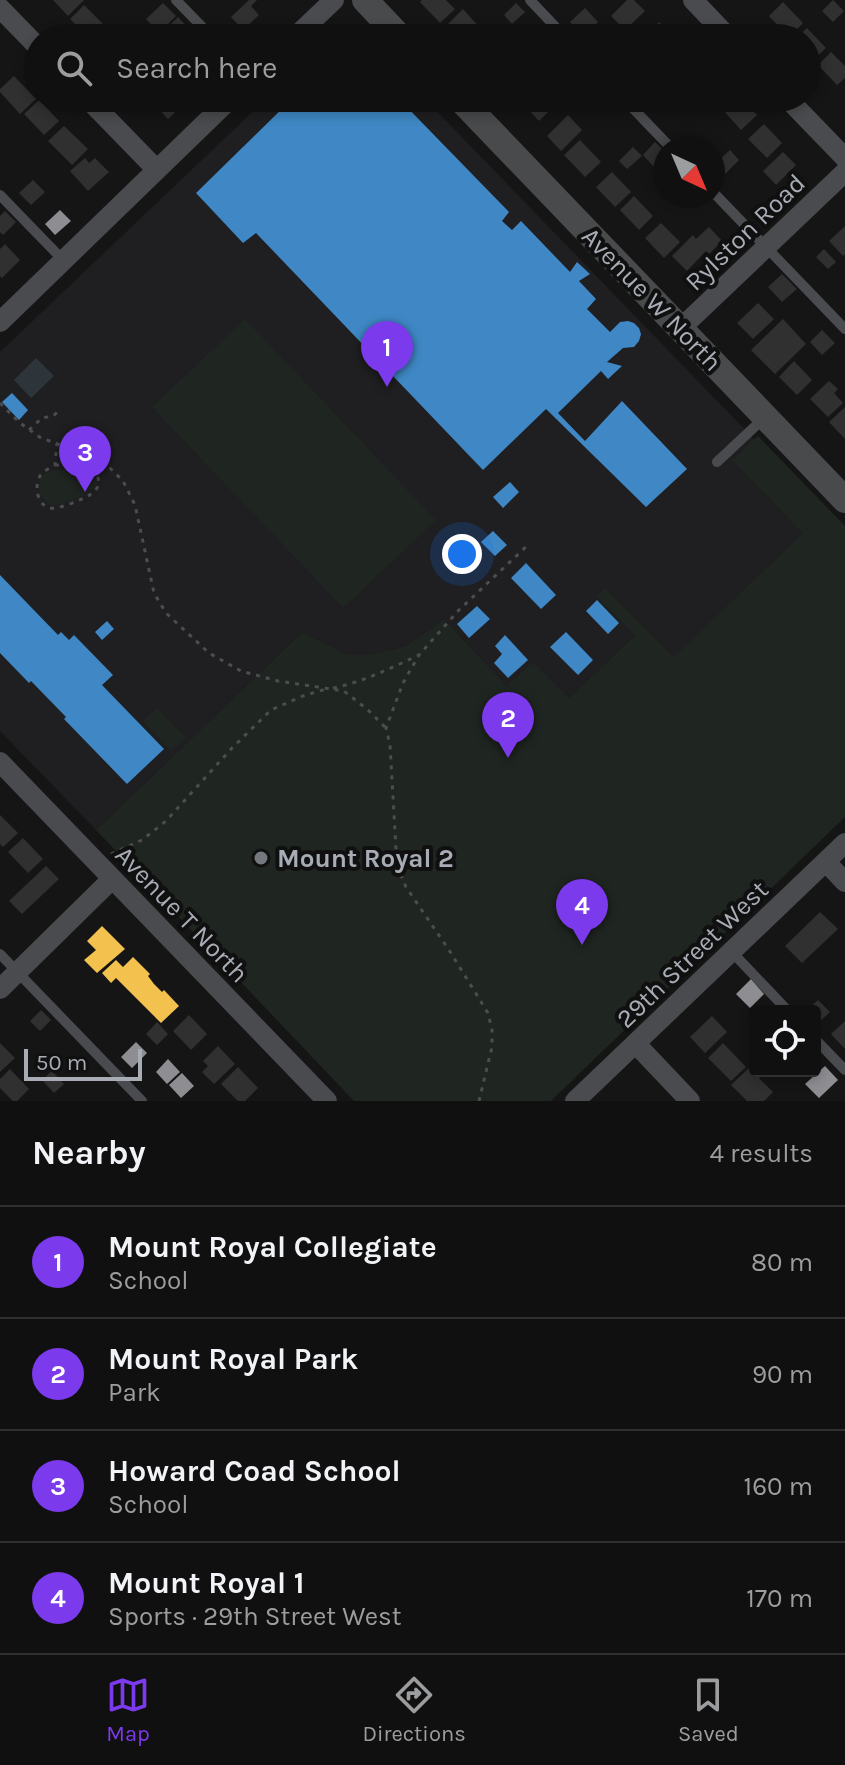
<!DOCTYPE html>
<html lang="en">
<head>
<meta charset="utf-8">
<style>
	:root { --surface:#101010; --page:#191919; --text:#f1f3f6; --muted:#9c9d9f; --line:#303030; --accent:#7c3aed }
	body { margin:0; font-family:Karla,sans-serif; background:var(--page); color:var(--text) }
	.controls { position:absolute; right:24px; bottom:24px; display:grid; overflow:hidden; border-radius:8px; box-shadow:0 4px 12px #0003 }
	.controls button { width:72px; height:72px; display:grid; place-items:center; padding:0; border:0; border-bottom:2px solid var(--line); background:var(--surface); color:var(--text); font:40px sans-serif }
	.compass { position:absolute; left:653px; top:136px; width:72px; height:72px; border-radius:50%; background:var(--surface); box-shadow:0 4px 12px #0003; rotate:136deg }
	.scale { position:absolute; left:24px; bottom:20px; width:118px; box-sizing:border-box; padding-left:8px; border:4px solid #a8adb5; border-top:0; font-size:22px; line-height:28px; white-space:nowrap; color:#a8adb5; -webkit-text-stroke:6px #101011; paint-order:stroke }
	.you { position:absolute; left:462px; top:554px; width:28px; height:28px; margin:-20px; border:6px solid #fff; border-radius:50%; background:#1a73e8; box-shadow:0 0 0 12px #1a73e833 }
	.badge { display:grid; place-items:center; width:52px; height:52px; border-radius:50%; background:var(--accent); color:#fff; font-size:26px; font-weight:700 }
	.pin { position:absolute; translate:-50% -66px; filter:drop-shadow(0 2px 4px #0008) }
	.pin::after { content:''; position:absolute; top:42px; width:28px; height:24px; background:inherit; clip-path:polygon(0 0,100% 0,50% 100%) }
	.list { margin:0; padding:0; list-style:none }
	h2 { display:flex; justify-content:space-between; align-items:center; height:104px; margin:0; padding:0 32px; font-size:34px }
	h2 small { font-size:26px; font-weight:400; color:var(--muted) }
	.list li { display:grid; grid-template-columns:52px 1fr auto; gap:24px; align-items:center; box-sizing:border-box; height:112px; padding:0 32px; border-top:2px solid var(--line) }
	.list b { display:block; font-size:30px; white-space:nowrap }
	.list p { margin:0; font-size:26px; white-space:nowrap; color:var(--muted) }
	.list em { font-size:26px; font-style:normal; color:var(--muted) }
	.icon { flex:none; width:44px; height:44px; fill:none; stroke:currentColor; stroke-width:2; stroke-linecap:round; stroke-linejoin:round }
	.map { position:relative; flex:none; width:845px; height:1101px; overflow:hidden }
	.search { position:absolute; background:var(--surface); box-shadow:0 4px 12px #0003; left:24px; right:24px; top:24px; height:88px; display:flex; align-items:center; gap:20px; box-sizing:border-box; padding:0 28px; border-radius:44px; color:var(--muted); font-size:30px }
	.sheet { height:552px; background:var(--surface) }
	nav { display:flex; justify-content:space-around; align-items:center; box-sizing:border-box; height:112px; border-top:2px solid var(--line); background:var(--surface); font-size:22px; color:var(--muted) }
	nav a { display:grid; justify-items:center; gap:4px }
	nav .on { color:var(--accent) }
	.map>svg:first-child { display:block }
	.built { fill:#1f1f21 }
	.green { fill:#1f2520 }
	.water { fill:#2d353a }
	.homes { fill:#f2c14e }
	.schools { fill:#3f88c5 }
	.industry { fill:#8d8d92 }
	.building { fill:#303031 }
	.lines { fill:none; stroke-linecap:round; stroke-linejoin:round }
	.path { stroke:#4b4d4f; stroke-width:3; stroke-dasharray:4 6; stroke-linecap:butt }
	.lane { stroke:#4a4b4e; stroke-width:10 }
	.street { stroke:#4a4b4e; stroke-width:20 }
	.secondary { stroke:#494a4c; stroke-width:26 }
	.poi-dot { fill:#75787d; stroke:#101011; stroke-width:3 }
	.labels { text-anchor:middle; stroke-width:8; stroke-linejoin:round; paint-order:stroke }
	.street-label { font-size:26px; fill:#a8adb5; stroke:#101011 }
	.poi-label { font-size:26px; font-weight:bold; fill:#a8adb5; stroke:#101011; text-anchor:start }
</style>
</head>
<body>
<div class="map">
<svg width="845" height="1101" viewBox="0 0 845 1101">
	<rect width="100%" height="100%" fill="#151516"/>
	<!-- built -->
	<path class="built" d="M267 98H424L755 440 806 533 674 661 635 635 569 698 507 686 444 619 406 646 370 655H349L302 632 96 830 0 731V352Z"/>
	<!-- green -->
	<path class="green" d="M245 319 436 520 343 608 152 407Z
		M758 436 845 526V817L551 1101H354L96 830 302 632 349 655H369L406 646 444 619 507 686 533 662 569 698 635 635 596 596 605 588 674 657 803 533 732 460Z
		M87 467C95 469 96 476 97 484 88 496 68 502 53 506 39 499 36 490 43 475 61 466 70 472 87 467Z
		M157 708 186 738 171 751 143 721Z"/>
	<!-- water -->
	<path class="water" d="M36 358 54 376 31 398 14 380Z"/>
	<!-- homes -->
	<path class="homes" d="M102 926 125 949 97 973 84 960 96 950 87 941Z
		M133 957 150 974 148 976 154 984 162 992 164 990 179 1006 161 1023 116 978 111 983 102 973 116 960 123 967Z"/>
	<!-- schools -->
	<path class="schools" d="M293 98H398L509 212 502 221 512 230 521 221 570 272 577 262 590 274 579 281 596 299 587 309 610 332 620 322 628 321 634 323 639 328 641 334 639 341 634 347 623 348 607 362 622 366 608 379 601 371 558 413 585 441 622 401 687 469 646 507 546 409 483 470 256 233 243 243 196 193Z
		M12 393 28 410 19 420 2 402Z
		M510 482 519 492 503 508 493 497Z
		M493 531 507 545 495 556 481 542Z
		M526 563 556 595 541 609 511 578Z
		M0 575 58 635 61 632 69 640 74 635 113 675 102 685 164 749 127 784 64 719 66 717 31 681 29 683 0 653Z
		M597 600 619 623 608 634 586 611Z
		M477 606 490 619 469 638 457 624Z
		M107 621 114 629 102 640 95 632Z
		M566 632 593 660 578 675 550 647Z
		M505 635 528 660 508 678 494 663 502 654 495 646Z"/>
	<!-- industry -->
	<path class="industry" d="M60 210 71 221 55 235 45 224Z
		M751 979 764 994 750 1008 736 994Z
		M136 1042 147 1053 132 1068 121 1057Z
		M168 1059 180 1072 167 1084 156 1072Z
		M825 1066 838 1080 819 1098 805 1084Z
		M182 1073 194 1086 181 1098 169 1085Z"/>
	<!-- building -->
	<path class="building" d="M53 0H84L68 16Z
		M249 0H257L251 6 259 15 243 30 231 17Z
		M422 0H446L455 9 440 23 420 2Z
		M627 0H634L645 11 625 30 611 16Z
		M833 0 844 11 833 22 822 11Z
		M783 2 803 23 789 37 769 16Z
		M163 3 176 16 159 33 146 19Z
		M516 3 525 12 512 24 504 15Z
		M84 5 107 28 97 38H89L70 19Z
		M585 8 598 22 584 36 570 22Z
		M463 9 480 28 470 38H461L459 36 454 38 444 28Z
		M178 17 191 31 183 38H167L162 33Z
		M659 22 674 38H648L645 35Z
		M807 28 826 48 811 62 807 57V38H796Z
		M831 52 845 66V78L837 85 818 65Z
		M14 76 36 99 20 114 0 92V89Z
		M148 98H175L182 105 168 119Z
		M522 98H546L554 106 539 121 520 101Z
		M734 98H740L757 115 741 130 722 109Z
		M39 100 59 121 44 135 24 114Z
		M568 115 582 130 561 151 547 136Z
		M764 124 782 143 767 158 748 139Z
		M64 126 88 149 72 165 48 141Z
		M580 140 601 162 585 177 564 155Z
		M655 142 665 152V159L655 168 643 155Z
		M633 147 642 156 627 169 619 161Z
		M730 150 739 160 725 174 715 164Z
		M783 152 796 165 776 185 763 171Z
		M85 158 89 163 95 158 109 172 88 191 70 171Z
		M612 172 631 192 615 207 596 187Z
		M33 180 45 192 31 205 19 193Z
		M634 196 653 216 639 230 620 210Z
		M5 211 16 222 3 235 0 232V216Z
		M661 223 680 242 664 258 645 238Z
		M845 226V254L843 256 829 241Z
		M709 227 722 241 709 254 706 251 687 271 672 256 693 235 696 239Z
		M5 244 20 260 2 278 0 276V249Z
		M824 249 836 262 828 269 816 257Z
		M782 274 797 289 782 302 768 287Z
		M758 303 774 319 753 339 737 323Z
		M783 319 806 344 775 374 751 350Z
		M822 330 835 343 822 355 810 342Z
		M794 361 812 380 797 395 779 377Z
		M829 381 838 389 834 393 843 403 828 417 810 399Z
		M845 407V439L829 422Z
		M0 815 18 833 3 847 0 844Z
		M23 838 43 859 28 873 8 852Z
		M46 866 59 879 22 914 9 901Z
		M820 912 838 929 802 963 785 946Z
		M818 1000 830 1012 815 1026V1011H806Z
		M41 1010 51 1020 40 1031 30 1021Z
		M189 1015 207 1034 191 1050 173 1031Z
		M712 1016 727 1032 705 1053 690 1037Z
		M845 1021V1049L831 1034Z
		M157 1022 168 1034 157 1045 146 1034Z
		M0 1043 15 1058 0 1072Z
		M723 1043 746 1067 731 1081 708 1058Z
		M218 1046 235 1064 214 1084 202 1072 208 1066 203 1061Z
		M753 1064 755 1071H760L763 1074 759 1078 773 1092 764 1101H747L731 1085Z
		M238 1067 258 1088 245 1101H238L221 1084Z
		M10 1069 29 1089 17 1101H13L0 1088V1079Z
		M52 1071 64 1084 54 1093 42 1080Z"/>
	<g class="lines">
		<!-- path -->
		<path class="path" d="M0 403 20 423 41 438 101 459 123 481 135 505 154 593 166 613 209 653 241 671 278 681 344 691 368 710 386 728
			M29 430 42 418 53 416 61 409
			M55 465H90L97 471 99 484C97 488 95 492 91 494 84 499 58 510 50 508 37 505 34 487 40 476 43 471 50 468 55 465L57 443
			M333 688C363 682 391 668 419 655
			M111 854 142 840 166 821 232 748 271 710 303 696 326 689
			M479 1101 492 1047V1030L488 1013 449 950 406 887 397 866 390 745 386 728 403 683 419 655 459 610 529 544"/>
		<!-- lane -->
		<path class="lane" d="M176 0 213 38
			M530 0 566 38
			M623 98 671 148
			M713 192 845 329
			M0 195 64 261
			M717 462 763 419
			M731 951 788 1011
			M0 954 142 1101
			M815 1039 845 1070"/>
		<!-- street -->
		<path class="street" d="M693 0 729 38
			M0 8 38 47
			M294 38 334 0
			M87 98 157 170
			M787 98 845 158
			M0 322 231 98
			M680 329 845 172
			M0 762 327 1101
			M826 862 845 882
			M0 989 112 879
			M636 1044 690 1101
			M575 1101 845 843"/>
		<!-- secondary -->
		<path class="secondary" d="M365 0 401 38
			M459 98 845 500"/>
	</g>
	<!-- markers -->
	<circle class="poi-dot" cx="261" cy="858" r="8"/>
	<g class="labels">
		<!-- street labels -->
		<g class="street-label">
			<text transform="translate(745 232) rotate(-44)" y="9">Rylston Road</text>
			<text transform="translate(652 299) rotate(46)" y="9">Avenue W North</text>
			<text transform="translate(182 914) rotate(46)" y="9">Avenue T North</text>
			<text transform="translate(692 954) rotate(-44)" y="9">29th Street West</text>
		</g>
		<!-- poi labels -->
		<g class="poi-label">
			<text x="277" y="867">Mount Royal 2</text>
		</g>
	</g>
</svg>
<div class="controls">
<button><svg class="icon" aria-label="locate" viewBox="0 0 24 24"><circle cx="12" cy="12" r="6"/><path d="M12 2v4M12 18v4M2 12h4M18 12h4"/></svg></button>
</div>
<svg class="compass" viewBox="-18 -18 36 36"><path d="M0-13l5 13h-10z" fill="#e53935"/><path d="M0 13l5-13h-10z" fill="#9c9d9f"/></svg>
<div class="scale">50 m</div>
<div class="you"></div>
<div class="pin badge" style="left:387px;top:387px">1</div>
<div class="pin badge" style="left:508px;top:758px">2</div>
<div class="pin badge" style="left:85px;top:492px">3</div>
<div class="pin badge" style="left:582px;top:945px">4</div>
<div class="search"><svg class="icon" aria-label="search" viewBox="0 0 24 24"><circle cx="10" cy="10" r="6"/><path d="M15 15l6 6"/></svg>Search here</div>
</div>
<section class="sheet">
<h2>Nearby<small>4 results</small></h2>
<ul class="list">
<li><span class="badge">1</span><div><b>Mount Royal Collegiate</b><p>School</p></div><em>80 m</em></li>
<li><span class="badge">2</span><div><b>Mount Royal Park</b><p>Park</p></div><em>90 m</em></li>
<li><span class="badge">3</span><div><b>Howard Coad School</b><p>School</p></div><em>160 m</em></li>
<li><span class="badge">4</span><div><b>Mount Royal 1</b><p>Sports · 29th Street West</p></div><em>170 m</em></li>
</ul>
</section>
<nav>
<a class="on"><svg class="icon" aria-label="map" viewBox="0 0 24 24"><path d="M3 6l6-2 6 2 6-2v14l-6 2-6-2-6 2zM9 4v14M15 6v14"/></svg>Map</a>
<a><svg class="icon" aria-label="directions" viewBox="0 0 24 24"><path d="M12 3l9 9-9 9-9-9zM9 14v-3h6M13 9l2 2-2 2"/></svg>Directions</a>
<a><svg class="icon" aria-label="saved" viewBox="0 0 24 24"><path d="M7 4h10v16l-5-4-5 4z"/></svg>Saved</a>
</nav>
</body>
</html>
